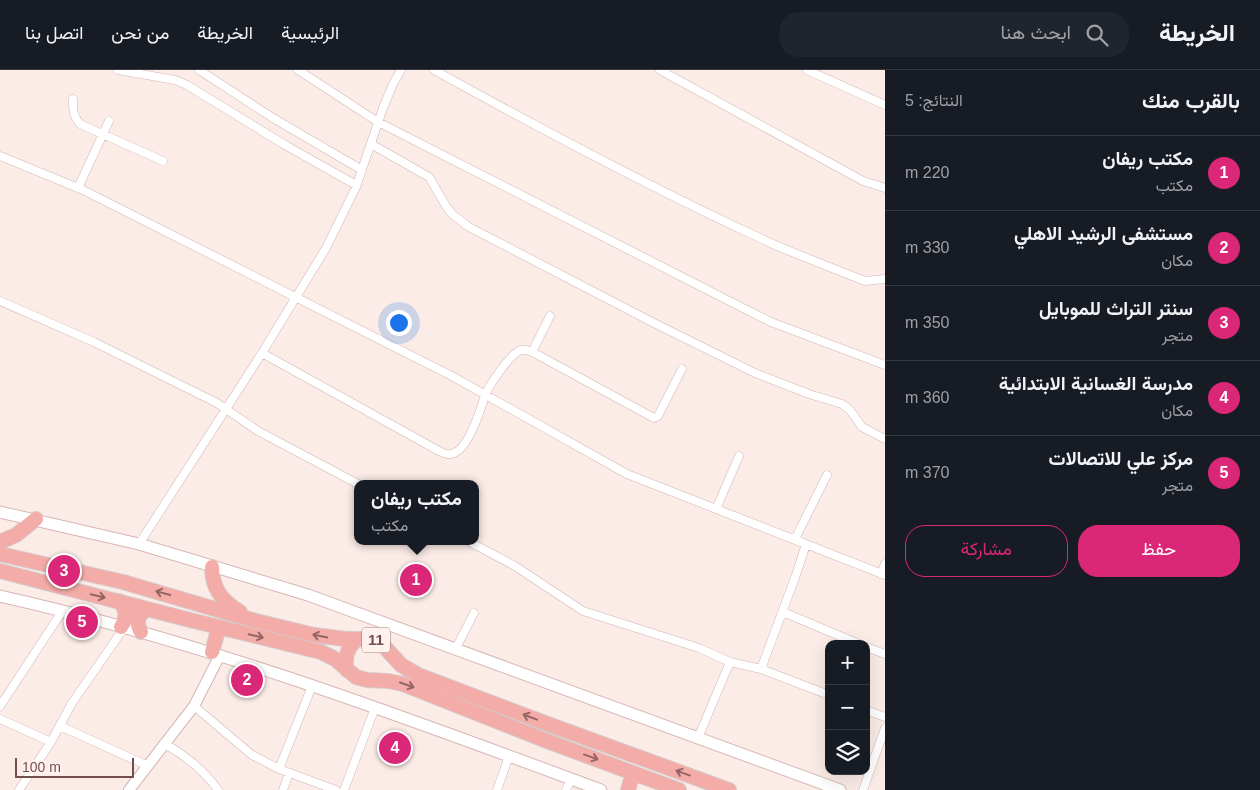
<!DOCTYPE html>
<html lang="ar">
<head>
<meta charset="utf-8">
<style>
	:root { --surface:#171b24; --page:#20242c; --text:#f1f3f6; --muted:#9ea1a6; --line:#363941; --accent:#db2777 }
	body { margin:0; font-family:Arial,Vazirmatn,sans-serif; background:var(--page); color:var(--text); direction:rtl }
	.controls { position:absolute; right:15px; bottom:15px; display:grid; overflow:hidden; border-radius:10px; box-shadow:0 5px 20px #0002 }
	.controls button { width:45px; height:45px; display:grid; place-items:center; padding:0; border:0; border-bottom:1px solid var(--line); background:var(--surface); color:var(--text); font:25px sans-serif }
	.scale { position:absolute; left:15px; bottom:12px; width:119px; box-sizing:border-box; padding-left:5px; border:2px solid #744d4e; border-top:0; font-size:14px; line-height:18px; white-space:nowrap; color:#744d4e; -webkit-text-stroke:4px #fef1ee; paint-order:stroke }
	.you { position:absolute; left:398px; top:252px; width:18px; height:18px; margin:-12px; border:4px solid #fff; border-radius:50%; background:#1a73e8; box-shadow:0 0 0 8px #1a73e833 }
	.badge { display:grid; place-items:center; width:32px; height:32px; border-radius:50%; background:var(--accent); color:#fff; font-size:16px; font-weight:700 }
	.pin { position:absolute; translate:-50% -50%; border:2px solid #fff; box-shadow:0 1px 5px #0006 }
	.popup { position:absolute; left:354px; top:410px; width:125px; height:65px; box-sizing:border-box; display:grid; place-content:center; border-radius:10px; background:var(--surface); filter:drop-shadow(0 1px 4px #0005); font-size:16px; white-space:nowrap; color:var(--muted) }
	.popup b { font-size:19px; color:var(--text) }
	.popup::after { content:''; position:absolute; left:50%; top:100%; margin-left:-10px; border:10px solid transparent; border-top-color:var(--surface) }
	.list { margin:0; padding:0; list-style:none }
	h2 { display:flex; justify-content:space-between; align-items:center; height:65px; margin:0; padding:0 20px; font-size:21px }
	h2 small { font-size:16px; font-weight:400; color:var(--muted) }
	.list li { display:grid; grid-template-columns:32px 1fr auto; gap:15px; align-items:center; box-sizing:border-box; height:75px; padding:0 20px; border-top:1px solid var(--line) }
	.list b { display:block; font-size:19px; white-space:nowrap }
	.list p { margin:0; font-size:16px; white-space:nowrap; color:var(--muted) }
	.list em { font-size:16px; font-style:normal; color:var(--muted) }
	.actions { display:flex; gap:10px; padding:15px 20px }
	.actions a { flex:1; padding:11px 0; border:1px solid var(--accent); border-radius:20px; text-align:center; font-size:18px; color:var(--accent) }
	.actions .main { background:var(--accent); color:#fff }
	.icon { flex:none; width:28px; height:28px; fill:none; stroke:currentColor; stroke-width:2; stroke-linecap:round; stroke-linejoin:round }
	.map { position:relative; flex:none; width:885px; height:720px; overflow:hidden; direction:ltr }
	header { display:flex; align-items:center; gap:30px; box-sizing:border-box; height:70px; padding:0 25px; background:var(--surface); border-bottom:1px solid var(--line) }
	header strong { font-size:24px }
	nav { display:flex; gap:28px; margin-inline-start:auto; font-size:18px }
	.search { width:350px; height:45px; background:var(--page); display:flex; align-items:center; gap:12px; box-sizing:border-box; padding:0 18px; border-radius:20px; color:var(--muted); font-size:19px }
	main { display:flex }
	aside { flex:1; background:var(--surface) }
	.map>svg:first-child { display:block }
	.lines { fill:none; stroke-linecap:round; stroke-linejoin:round }
	.minor-casing { stroke:#d2b5b3; stroke-width:9 }
	.tertiary-casing { stroke:#d2b5b3; stroke-width:12 }
	.secondary-casing { stroke:#d7b5b3; stroke-width:13 }
	.trunk-casing { stroke:#d5caca; stroke-width:16 }
	.minor { stroke:#fff; stroke-width:8 }
	.tertiary { stroke:#fff; stroke-width:10 }
	.secondary { stroke:#fff; stroke-width:11 }
	.trunk { stroke:#f4aca8; stroke-width:14 }
	.oneway { stroke:#946564 }
	.labels { text-anchor:middle; stroke-width:4.5; stroke-linejoin:round; paint-order:stroke }
	.shield { fill:#fef1ee; stroke:#9d7e7e; stroke-width:1 }
	.shield-label { font-size:15px; font-weight:bold; fill:#744d4e }
</style>
</head>
<body>
<header>
<strong>الخريطة</strong>
<div class="search"><svg class="icon" aria-label="search" viewBox="0 0 24 24"><circle cx="10" cy="10" r="6"/><path d="M15 15l6 6"/></svg>ابحث هنا</div>
<nav><a>الرئيسية</a><a>الخريطة</a><a>من نحن</a><a>اتصل بنا</a></nav>
</header>
<main>
<aside>
<h2>بالقرب منك<small>النتائج: 5</small></h2>
<ul class="list">
<li><span class="badge">1</span><div><b>مكتب ريفان</b><p>مكتب</p></div><em>220 m</em></li>
<li><span class="badge">2</span><div><b>مستشفى الرشيد الاهلي</b><p>مكان</p></div><em>330 m</em></li>
<li><span class="badge">3</span><div><b>سنتر التراث للموبايل</b><p>متجر</p></div><em>350 m</em></li>
<li><span class="badge">4</span><div><b>مدرسة الغسانية الابتدائية</b><p>مكان</p></div><em>360 m</em></li>
<li><span class="badge">5</span><div><b>مركز علي للاتصالات</b><p>متجر</p></div><em>370 m</em></li>
</ul>
<div class="actions"><a class="main">حفظ</a><a>مشاركة</a></div>
</aside>
<div class="map">
<svg width="885" height="720" viewBox="0 0 885 720">
	<rect width="100%" height="100%" fill="#fbece7"/>
	<g class="lines">
		<!-- minor casing -->
		<g class="minor-casing">
			<path id="minor" d="M118 0 175 10 187 15 285 75 356 115
				M199 0 273 48 362 100
				M298 0 378 52 743 238 771 252 885 295
				M434 0C541 59 649 117 760 168 791 183 823 194 855 207L865 211 885 209
				M660 0 863 111 885 118
				M807 0 885 35
				M73 29C73 40 73 46 80 54L163 91
				M371 74 429 107 446 136 452 144 469 157 652 252 755 303 809 324 842 334 850 340 862 357 885 369
				M0 86 83 120 450 305 627 404 885 505
				M78 118 109 51
				M0 231 94 272 217 333 258 361 358 414
				M532 282 550 246
				M262 283 439 381C443 383 447 385 450 384 468 383 480 340 485 326 488 316 511 283 521 280 526 279 531 281 536 284L654 348 658 346 682 299
				M716 439 739 386
				M795 469 827 405
				M468 471 515 496 583 541 699 578 730 592 761 599 796 505 806 474
				M139 474 262 283 326 178 356 117 383 38 393 14 401 0
				M881 504 885 494
				M783 542 859 574
				M866 577 885 584
				M456 578 474 543
				M761 599 829 625
				M0 636 63 540
				M194 636 252 685 279 699 336 720
				M866 640 885 647
				M0 649 51 672
				M60 656 148 696
				M698 668 730 592
				M165 674C186 686 204 700 218 720
				M279 699 312 616
				M19 720 51 672 72 633 124 558
				M283 720 289 703
				M344 720 375 638
				M497 720 509 686
				M566 720 571 709
				M863 720 885 658"/>
		</g>
		<!-- tertiary casing -->
		<g class="tertiary-casing">
			<path id="tertiary" d="M129 720 194 636 220 585"/>
		</g>
		<!-- secondary casing -->
		<g class="secondary-casing">
			<path id="secondary" d="M0 442 139 474 308 525 840 720
				M0 526C206 572 404 647 601 720"/>
		</g>
		<!-- trunk casing -->
		<g class="trunk-casing">
			<path id="trunk" d="M0 472 16 465 36 449
				M0 484 123 512 256 551 314 565 346 569H372L381 573 401 595 418 605 553 656 729 720
				M212 497C212 519 222 531 240 542
				M0 501 190 550 321 582 335 589 356 607 367 610 388 611 403 614 547 671 679 720
				M119 531C127 539 128 548 121 557
				M141 562C135 553 138 544 147 539
				M212 582 219 557
				M347 600C344 587 347 578 357 569
				M628 720 633 703"/>
		</g>
		<!-- minor -->
		<use href="#minor" class="minor"/>
		<!-- tertiary -->
		<use href="#tertiary" class="tertiary"/>
		<!-- secondary -->
		<use href="#secondary" class="secondary"/>
		<!-- trunk -->
		<use href="#trunk" class="trunk"/>
	</g>
	<!-- one-way arrows -->
	<defs><path id="oneway-shaft" d="M-6 0H5M1.5-3L5.5 0L1.5 3" fill="none" stroke-width="1.6" stroke-linecap="round" stroke-linejoin="round" transform="scale(1.25)"/></defs>
	<g class="oneway">
		<use href="#oneway-shaft" transform="translate(163 523) rotate(-165)"/>
		<use href="#oneway-shaft" transform="translate(98 526) rotate(14)"/>
		<use href="#oneway-shaft" transform="translate(256 566) rotate(13)"/>
		<use href="#oneway-shaft" transform="translate(320 566) rotate(-169)"/>
		<use href="#oneway-shaft" transform="translate(407 615) rotate(19)"/>
		<use href="#oneway-shaft" transform="translate(530 647) rotate(-159)"/>
		<use href="#oneway-shaft" transform="translate(591 687) rotate(20)"/>
		<use href="#oneway-shaft" transform="translate(683 703) rotate(-160)"/>
	</g>
	<g class="labels">
		<!-- shield labels -->
		<rect class="shield" x="362" y="557.5" width="28" height="25" rx="4"/>
		<g class="shield-label">
			<text x="376" y="575">11</text>
		</g>
	</g>
</svg>
<div class="controls">
<button>+</button>
<button>−</button>
<button><svg class="icon" aria-label="layers" viewBox="0 0 24 24"><path d="M12 4l9 5-9 5-9-5zM3 14l9 5 9-5"/></svg></button>
</div>
<div class="scale">100 m</div>
<div class="you"></div>
<div class="pin badge" style="left:416px;top:510px">1</div>
<div class="popup"><b>مكتب ريفان</b>مكتب</div>
<div class="pin badge" style="left:247px;top:610px">2</div>
<div class="pin badge" style="left:64px;top:501px">3</div>
<div class="pin badge" style="left:395px;top:678px">4</div>
<div class="pin badge" style="left:82px;top:552px">5</div>
</div>
</main>
</body>
</html>
